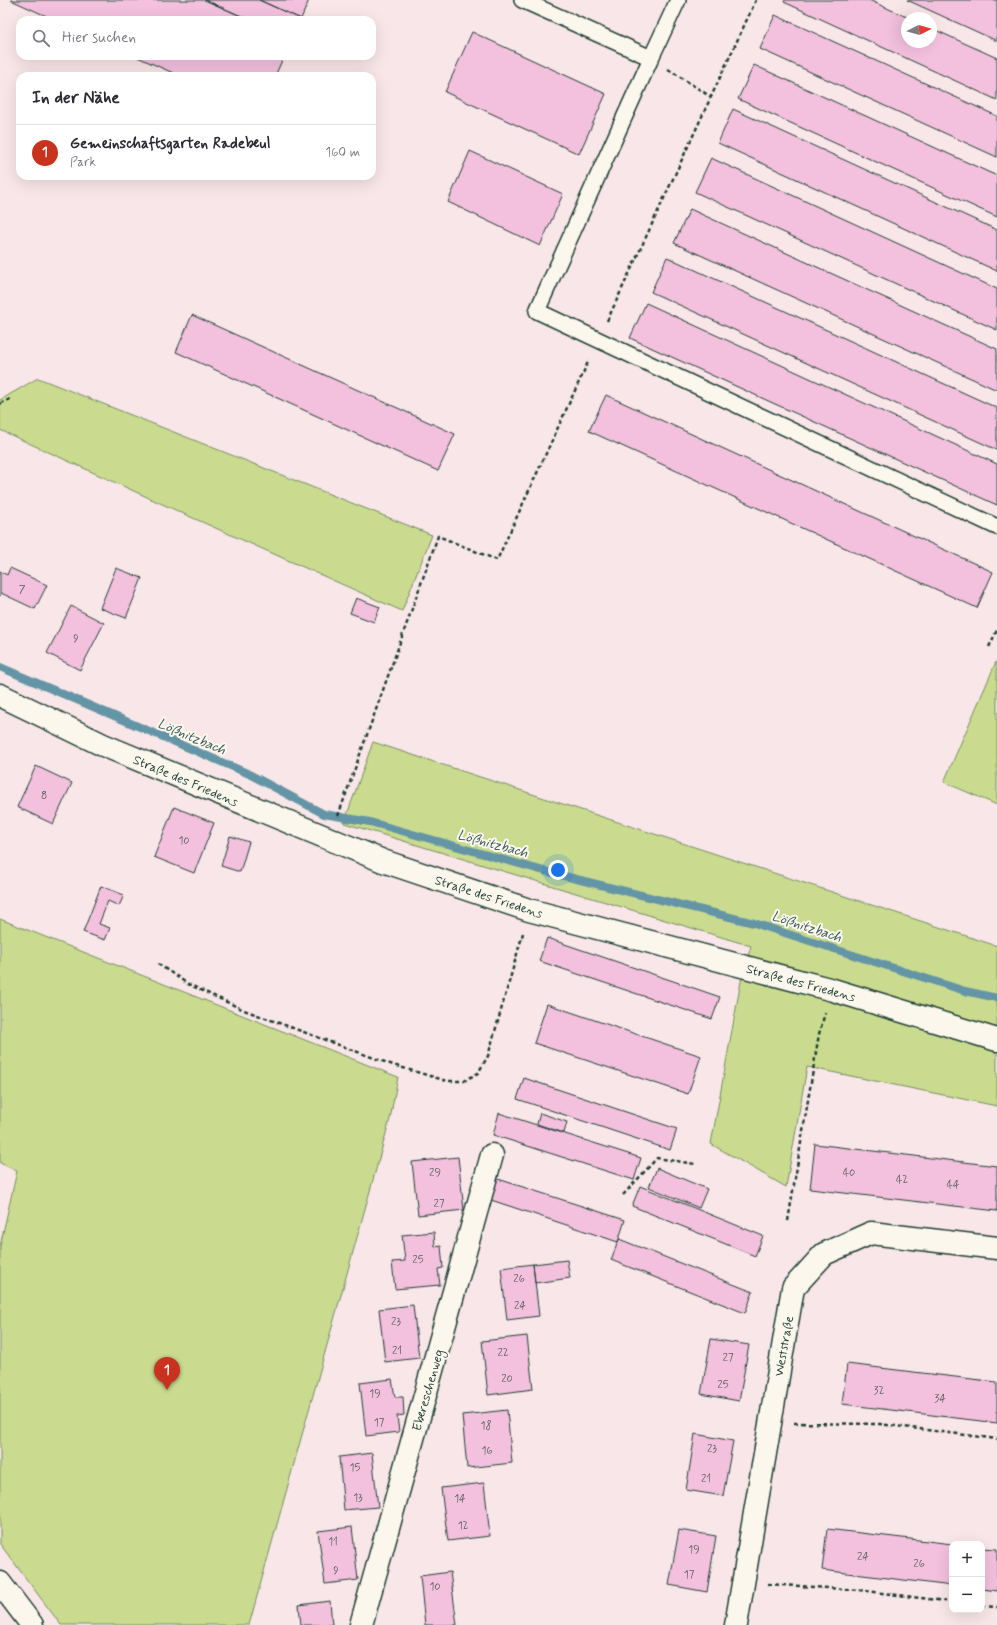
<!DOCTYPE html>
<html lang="de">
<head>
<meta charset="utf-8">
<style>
	:root { --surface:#fff; --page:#f2f2f3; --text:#2b2b33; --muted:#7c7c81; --line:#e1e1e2; --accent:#c8321e }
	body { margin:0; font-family:Mynerve,sans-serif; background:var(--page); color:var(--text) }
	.controls { position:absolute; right:12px; bottom:12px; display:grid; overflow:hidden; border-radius:8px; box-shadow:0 4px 16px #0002 }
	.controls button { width:36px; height:36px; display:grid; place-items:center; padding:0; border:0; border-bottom:1px solid var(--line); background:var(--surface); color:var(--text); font:20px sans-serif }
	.compass { position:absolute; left:901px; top:12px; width:36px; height:36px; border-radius:50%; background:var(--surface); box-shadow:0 4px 16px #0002; rotate:84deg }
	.you { position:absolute; left:558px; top:870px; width:14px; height:14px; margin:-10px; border:3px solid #fff; border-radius:50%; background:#1a73e8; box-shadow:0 0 0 6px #1a73e833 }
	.badge { display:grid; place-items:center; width:26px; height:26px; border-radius:50%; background:var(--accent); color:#fff; font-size:13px; font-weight:700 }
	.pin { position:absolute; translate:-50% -33px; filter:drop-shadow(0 1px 2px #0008) }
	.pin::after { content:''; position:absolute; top:21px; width:14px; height:12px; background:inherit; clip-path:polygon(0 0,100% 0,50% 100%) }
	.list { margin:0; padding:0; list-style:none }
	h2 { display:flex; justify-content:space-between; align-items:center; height:52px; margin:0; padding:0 16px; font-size:17px }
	h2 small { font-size:13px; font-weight:400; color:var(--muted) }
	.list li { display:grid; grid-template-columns:26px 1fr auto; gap:12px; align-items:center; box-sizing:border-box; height:56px; padding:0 16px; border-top:1px solid var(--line) }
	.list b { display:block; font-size:15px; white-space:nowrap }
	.list p { margin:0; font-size:13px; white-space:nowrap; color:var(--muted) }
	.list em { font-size:13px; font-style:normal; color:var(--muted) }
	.icon { flex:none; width:22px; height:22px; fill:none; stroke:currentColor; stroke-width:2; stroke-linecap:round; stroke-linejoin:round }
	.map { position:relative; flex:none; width:997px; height:1625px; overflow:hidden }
	.search { position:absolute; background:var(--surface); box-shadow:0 4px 16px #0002; left:16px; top:16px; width:360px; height:44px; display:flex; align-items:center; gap:10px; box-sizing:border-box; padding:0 14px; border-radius:12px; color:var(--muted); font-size:15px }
	.panel { position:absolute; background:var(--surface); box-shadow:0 4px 16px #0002; left:16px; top:72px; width:360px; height:108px; border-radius:12px }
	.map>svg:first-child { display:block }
	.green { fill:#cadb8f; stroke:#748c62 }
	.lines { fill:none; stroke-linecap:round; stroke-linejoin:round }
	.stream { stroke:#6395a6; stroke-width:8 }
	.building { fill:#f3c0de; stroke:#1f3d34 }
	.service-casing { stroke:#1f3d34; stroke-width:18 }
	.minor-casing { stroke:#1f3d34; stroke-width:25 }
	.tertiary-casing { stroke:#1f3d34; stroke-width:25 }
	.path { stroke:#1f3d34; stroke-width:2.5; stroke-dasharray:4 3; stroke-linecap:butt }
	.service { stroke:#fbf7ec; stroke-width:15 }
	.minor { stroke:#fbf7ec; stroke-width:22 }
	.tertiary { stroke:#fbf7ec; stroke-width:22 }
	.labels { text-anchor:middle; stroke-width:4; stroke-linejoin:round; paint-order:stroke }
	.number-label { font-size:11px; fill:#545e5e }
	.street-label { font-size:13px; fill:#1f3d34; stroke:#fbf7ec }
	.water-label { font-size:14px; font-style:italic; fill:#365a5a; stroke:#fbf7ec }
</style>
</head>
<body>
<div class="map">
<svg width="997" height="1625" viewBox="0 0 997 1625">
	<rect width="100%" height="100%" fill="#f9e6e8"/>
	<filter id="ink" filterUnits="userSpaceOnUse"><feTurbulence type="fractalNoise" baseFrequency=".025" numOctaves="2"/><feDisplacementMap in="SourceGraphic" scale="8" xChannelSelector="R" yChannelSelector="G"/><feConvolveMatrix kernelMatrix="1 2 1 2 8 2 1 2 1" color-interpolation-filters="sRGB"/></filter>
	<g filter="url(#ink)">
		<!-- green -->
		<path class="green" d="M38 378 432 535 402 611 193 518 0 430V400Z
			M996 662H997V805L944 782Z
			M373 742 997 946V1106L807 1067 786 1187 711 1144 742 976 751 946 344 823Z
			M0 919 398 1077 390 1119 249 1625H61L0 1544V1246L17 1171 0 1163Z"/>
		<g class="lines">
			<!-- stream -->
			<path class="stream" d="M0 667 247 773 324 814 370 822 544 871 754 923 965 991 997 998"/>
		</g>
		<!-- building -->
		<path class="building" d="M11 0H205L250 20H55Z
			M205 0H259L301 19 300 20H250Z
			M259 0H309L301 19Z
			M785 0H869L909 18H907V42H931V28L997 58V100L784 2Z
			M907 0H997V41Z
			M775 15 997 116V157L760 49Z
			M472 32 606 94 579 154 445 92Z
			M135 56H284L275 76H180Z
			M754 65 997 176V217L738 99Z
			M733 109 997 230V271L718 143Z
			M470 151 563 194 540 246 448 202Z
			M711 158 997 289V330L695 192Z
			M690 209 997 349V390L674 243Z
			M667 257 997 408V450L651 292Z
			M646 303 997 464V505L630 338Z
			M192 315 455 434 438 471 176 352Z
			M606 395 993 572 977 608 589 431Z
			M10 568 47 585 35 609 1 593 0 596V571L7 575Z
			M116 568 142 578 126 618 100 608Z
			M356 598 380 607 374 622 350 613Z
			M71 606 104 623 80 670 47 653Z
			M36 766 72 783 53 824 17 807Z
			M174 807 214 823 194 873 154 857Z
			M230 836 249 842 240 872 221 866Z
			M101 886 124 895 119 906 108 901 99 924 110 928 105 940 83 932Z
			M547 938 720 997 712 1019 539 961Z
			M547 1004 701 1056 688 1094 534 1043Z
			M524 1078 677 1129 670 1150 517 1099Z
			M499 1113 641 1158 634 1180 493 1135Z
			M540 1113 567 1122 564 1133 537 1124Z
			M815 1144 997 1166V1211L810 1189Z
			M458 1157 464 1210 418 1215 412 1162Z
			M657 1168 707 1189 699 1208 649 1187Z
			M495 1178 625 1220 618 1242 488 1199Z
			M640 1186 763 1236 755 1256 632 1206Z
			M434 1232 435 1247 441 1246 443 1268 438 1269 440 1285 395 1289 392 1262 405 1261 402 1235Z
			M619 1239 753 1292 745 1313 611 1260Z
			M567 1260 570 1278 535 1283 533 1264Z
			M533 1264 539 1316 507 1320 501 1268Z
			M413 1305 419 1358 385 1362 379 1309Z
			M527 1336 533 1389 488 1395 482 1341Z
			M711 1339 749 1345 739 1401 701 1394Z
			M847 1364 997 1382V1423L842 1404Z
			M392 1379 395 1397H403L404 1415 397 1416 399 1432 366 1436 360 1383Z
			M507 1410 512 1463 467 1468 462 1415Z
			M695 1434 733 1441 723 1496 686 1490Z
			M372 1453 378 1507 344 1510 339 1457Z
			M484 1483 490 1536 448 1541 441 1488Z
			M352 1527 358 1580 325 1584 318 1531Z
			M827 1529 952 1544V1586L822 1570Z
			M679 1530 716 1536 707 1592 669 1585Z
			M982 1548 997 1549V1591L982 1589Z
			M450 1572 457 1625H425L420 1576Z
			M330 1601 332 1625H301L299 1605Z"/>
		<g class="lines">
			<!-- service casing -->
			<g class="service-casing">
				<path id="service" d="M522 0 651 58 678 0
					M651 58 537 311 997 527"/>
			</g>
			<!-- minor casing -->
			<g class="minor-casing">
				<path id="minor" d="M0 695 103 745 383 861 529 910 833 990 997 1040
					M361 1625 492 1155
					M736 1625 793 1288 824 1254 871 1233 997 1248"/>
			</g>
			<!-- tertiary casing -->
			<g class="tertiary-casing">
				<path id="tertiary" d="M0 1583 32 1625"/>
			</g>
			<!-- path -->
			<path class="path" d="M668 69 711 97
				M607 321 756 0
				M0 404 10 399
				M989 647 997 630
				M338 816 438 536 497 560 589 360
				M158 964 188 984 244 1010 393 1065 447 1081H464L478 1073 488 1056 523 933
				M623 1195 657 1158 695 1164
				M788 1221 819 1034 825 1013
				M794 1423 880 1424 997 1439
				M768 1584 859 1590 952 1602
				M982 1606 997 1607"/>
			<!-- service -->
			<use href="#service" class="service"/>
			<!-- minor -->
			<use href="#minor" class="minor"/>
			<!-- tertiary -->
			<use href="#tertiary" class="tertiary"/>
		</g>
	</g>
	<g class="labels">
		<!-- number labels -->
		<g class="number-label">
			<text x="22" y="593">7</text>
			<text x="76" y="642">9</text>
			<text x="44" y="799">8</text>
			<text x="184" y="844">10</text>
			<text x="435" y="1176">29</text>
			<text x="849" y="1176">40</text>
			<text x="902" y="1183">42</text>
			<text x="953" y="1188">44</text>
			<text x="439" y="1207">27</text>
			<text x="418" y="1263">25</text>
			<text x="519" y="1282">26</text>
			<text x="520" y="1309">24</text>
			<text x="396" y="1325">23</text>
			<text x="397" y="1354">21</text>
			<text x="503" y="1356">22</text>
			<text x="728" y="1361">27</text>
			<text x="507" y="1382">20</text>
			<text x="723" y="1388">25</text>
			<text x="879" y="1394">32</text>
			<text x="375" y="1397">19</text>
			<text x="940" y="1402">34</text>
			<text x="379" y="1426">17</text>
			<text x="486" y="1429">18</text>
			<text x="712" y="1452">23</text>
			<text x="487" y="1454">16</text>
			<text x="355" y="1471">15</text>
			<text x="706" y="1482">21</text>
			<text x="358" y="1501">13</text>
			<text x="460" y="1502">14</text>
			<text x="463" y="1529">12</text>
			<text x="333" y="1545">11</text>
			<text x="694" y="1553">19</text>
			<text x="863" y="1560">24</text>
			<text x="919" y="1567">26</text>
			<text x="336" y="1574">9</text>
			<text x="689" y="1578">17</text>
			<text x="435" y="1590">10</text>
		</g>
		<!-- street labels -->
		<g class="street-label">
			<text transform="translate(186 780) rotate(23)" y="5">Straße des Friedens</text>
			<text transform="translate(489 896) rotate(18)" y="5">Straße des Friedens</text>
			<text transform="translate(801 982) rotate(15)" y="5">Straße des Friedens</text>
			<text transform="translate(783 1346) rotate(-80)" y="5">Weststraße</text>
			<text transform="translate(427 1390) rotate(-74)" y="5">Ebereschenweg</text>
		</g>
		<!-- water labels -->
		<g class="water-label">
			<text transform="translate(192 736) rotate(23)" y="5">Lößnitzbach</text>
			<text transform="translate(493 843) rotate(15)" y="5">Lößnitzbach</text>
			<text transform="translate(807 926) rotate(18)" y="5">Lößnitzbach</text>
		</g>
	</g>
</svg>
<div class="controls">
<button>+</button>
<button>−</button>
</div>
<svg class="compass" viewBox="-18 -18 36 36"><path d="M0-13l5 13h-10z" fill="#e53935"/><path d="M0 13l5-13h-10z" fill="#7c7c81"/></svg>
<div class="you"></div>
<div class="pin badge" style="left:167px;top:1390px">1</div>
<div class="search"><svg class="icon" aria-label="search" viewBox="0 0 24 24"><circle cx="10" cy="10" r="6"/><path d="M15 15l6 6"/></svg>Hier suchen</div>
<section class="panel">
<h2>In der Nähe<small></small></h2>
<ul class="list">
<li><span class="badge">1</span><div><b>Gemeinschaftsgarten Radebeul</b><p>Park</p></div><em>160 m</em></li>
</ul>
</section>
</div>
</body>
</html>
